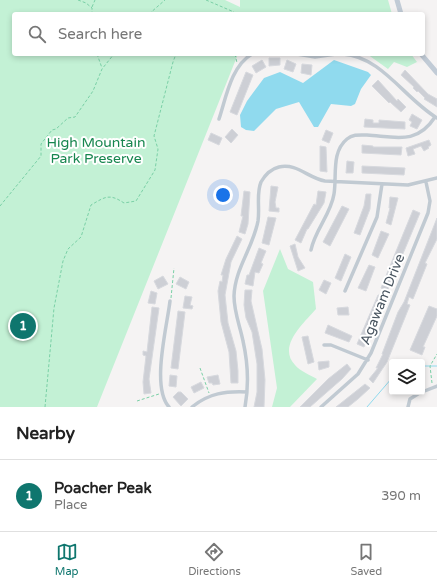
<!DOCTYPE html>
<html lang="en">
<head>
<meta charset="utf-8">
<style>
	:root { --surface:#fff; --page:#f6f6f6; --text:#222; --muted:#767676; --line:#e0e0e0; --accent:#0f766e }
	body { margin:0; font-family:"Varela Round",sans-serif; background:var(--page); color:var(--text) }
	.controls { position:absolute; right:12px; bottom:12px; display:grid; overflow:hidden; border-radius:4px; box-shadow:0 2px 6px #0003 }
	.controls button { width:36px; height:36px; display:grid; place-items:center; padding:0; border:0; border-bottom:1px solid var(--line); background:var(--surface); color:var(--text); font:20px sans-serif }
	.you { position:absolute; left:223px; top:195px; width:14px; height:14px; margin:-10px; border:3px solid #fff; border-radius:50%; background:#1a73e8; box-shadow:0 0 0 6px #1a73e833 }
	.badge { display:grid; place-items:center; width:26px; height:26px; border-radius:50%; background:var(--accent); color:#fff; font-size:13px; font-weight:700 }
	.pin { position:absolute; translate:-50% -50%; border:2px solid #fff; box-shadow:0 1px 4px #0006 }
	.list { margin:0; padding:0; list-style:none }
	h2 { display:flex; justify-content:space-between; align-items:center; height:52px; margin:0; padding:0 16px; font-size:17px }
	h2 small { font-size:13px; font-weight:400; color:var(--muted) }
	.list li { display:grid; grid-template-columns:26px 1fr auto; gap:12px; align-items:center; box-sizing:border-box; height:72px; padding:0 16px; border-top:1px solid var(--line) }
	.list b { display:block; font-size:15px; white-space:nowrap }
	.list p { margin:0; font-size:13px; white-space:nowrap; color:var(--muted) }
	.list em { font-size:13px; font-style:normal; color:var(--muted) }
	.icon { flex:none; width:22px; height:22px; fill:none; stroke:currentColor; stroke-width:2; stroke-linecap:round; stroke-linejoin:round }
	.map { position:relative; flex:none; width:437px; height:407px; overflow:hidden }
	.search { position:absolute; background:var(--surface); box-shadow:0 2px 6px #0003; left:12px; right:12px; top:12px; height:44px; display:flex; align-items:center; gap:10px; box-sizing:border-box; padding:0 14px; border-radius:4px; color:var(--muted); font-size:15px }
	.sheet { height:124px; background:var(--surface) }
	nav { display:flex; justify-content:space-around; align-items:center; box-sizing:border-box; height:56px; border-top:1px solid var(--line); background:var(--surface); font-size:11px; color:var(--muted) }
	nav a { display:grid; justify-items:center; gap:2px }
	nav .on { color:var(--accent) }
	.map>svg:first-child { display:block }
	.green { fill:#c3f1d5 }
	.water { fill:#90daee }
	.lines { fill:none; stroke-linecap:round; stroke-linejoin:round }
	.stream { stroke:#90daee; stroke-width:1 }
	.building { fill:#cdcfd5; stroke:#d7d9de }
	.path { stroke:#7ad0a6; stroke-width:1; stroke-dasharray:3 2; stroke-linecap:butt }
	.minor { stroke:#c1cad2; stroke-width:3.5 }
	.secondary { stroke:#c1cbd6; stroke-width:5 }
	.labels { text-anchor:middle; stroke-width:4; stroke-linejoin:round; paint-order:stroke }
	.park-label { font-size:14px; fill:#17864f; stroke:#fff }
	.street-label { font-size:14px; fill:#4a5661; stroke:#fff }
</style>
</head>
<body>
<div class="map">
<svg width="437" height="407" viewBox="0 0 437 407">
	<rect width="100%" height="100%" fill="#f5f3f3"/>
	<!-- green -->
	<path class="green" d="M0 0H225L240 7V0H388L392 14H14V54H238L97 407H0Z
		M367 54H411L417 62 407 67 394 62 388 69Z
		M280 249 288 269 313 282 316 309C304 323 277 346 295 365 300 371 310 375 317 379L290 407H272L277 388 263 291Z"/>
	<!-- water -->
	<path class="water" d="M334 60 368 72 371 75 361 89 355 104 351 106 331 104 318 127H314L299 102 276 109 254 131 246 130 241 127 240 115 247 101 264 78 280 72 303 83Z"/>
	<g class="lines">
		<!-- stream -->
		<path class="stream" d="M422 366H437
			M367 407 392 378"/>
	</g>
	<!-- building -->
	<path class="building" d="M269 58H280V65L269 66Z
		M262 60 266 67 256 73 252 66Z
		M287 60 296 64 293 72 284 69Z
		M302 64 312 65 311 75 301 73Z
		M405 70 428 94 437 99V107L424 99 425 98 418 91 417 92 413 88 414 87 401 75Z
		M246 72 253 75 237 115 230 112Z
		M378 80 397 101 398 99 406 107 401 112 390 102 389 103 372 86Z
		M412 114 422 120 417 129 410 126 412 122 409 120Z
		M365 119 373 120V123H379V120L405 122V129L364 127Z
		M232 129 238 135 231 143 225 137Z
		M326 130 333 133 329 143 322 140Z
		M211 133 222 138 219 145 208 140Z
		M429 140 431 145 428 147 429 148 424 151 421 146 413 149 415 154 408 156 406 148Z
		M362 145 373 146V147H402L401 155 362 153Z
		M320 146 326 147 327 172 320 171Z
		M347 161 354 162 353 173H346Z
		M362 166 405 168 404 175 362 173Z
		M271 186 278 187 275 202 276 208H279V212L269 211Z
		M244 191 250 192 248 224 245 234 239 232 243 216H241Z
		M318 191 326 192 324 203 308 229H307L301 243 295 240 314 204 316 205Z
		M366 194H371L370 209 360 235 354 233 364 206Z
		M390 197 398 198 391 225 386 223 390 208H389Z
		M342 206 349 209 330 246 323 242Z
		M413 210 420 213 364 347 357 344 378 295H381L383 289 381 288Z
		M268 217 276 218 269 245 262 243Z
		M437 218V239L425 263 427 264 413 299 409 297 407 304 410 305 387 362 373 383 369 379 378 368H376L383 354H382L398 312 404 302Z
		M381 231 389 234 378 258 372 255Z
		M237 236 242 239 231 262 225 295 228 323 236 351 238 371V383H231L229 352 221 322 218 291 220 281 222 282 223 275H221L226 259Z
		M295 244 298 257 305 268 298 271 290 246Z
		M259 248 266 251 261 263 263 264 259 273 255 272 253 286 245 284 247 275H249Z
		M345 254 351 257 341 281 335 278Z
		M369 265 375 267 366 291 358 288Z
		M163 276 168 284 158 289 154 281Z
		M180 277 189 282 186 289 176 284Z
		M324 280 331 283 326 294 319 290Z
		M245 290H252L251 301 262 349 265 380 264 407H254L257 392V364L252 332 246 318 244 305Z
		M151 291 157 293 155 304 148 303Z
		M185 296 192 297 190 305 193 306 192 309 183 308Z
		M429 306 437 309V316L423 347H425L422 355 410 350Z
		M152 307 159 308 149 379 151 393 144 394 143 382 146 356 143 355V351L147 352Z
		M348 307 349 315H338L337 308Z
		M178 311 185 312 178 369 171 368Z
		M328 325 352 336 349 342 325 333Z
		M308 336 314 362 308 364 302 337Z
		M329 361V367L319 370 318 362Z
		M347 364 351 369 342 379 310 407H300L328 379Z
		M170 375 177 376 176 387 169 386Z
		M218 375 220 384 213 385 212 383H209L207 377Z
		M201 382 204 388 194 393 191 387Z
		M365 384 370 388 358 399 348 407H336Z
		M178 392H181L188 399 181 406 173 397Z"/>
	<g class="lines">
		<!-- path -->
		<path class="path" d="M78 0 86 3 92 8V14
			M206 0 234 12 235 14
			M92 7 95 0
			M149 14 165 0
			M97 54 102 68
			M235 54 237 63
			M0 206 41 156V144L52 130 56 129 68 118 75 117 93 91 102 69 114 54
			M171 298 174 268
			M200 368 209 393
			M432 383 430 366 437 354
			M137 401 159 394
			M45 407 54 308 63 261 68 249 81 237 91 205C105 197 109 193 124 203L136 201 155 170 158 149 154 136 173 62 176 54"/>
		<!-- minor -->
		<path class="minor" d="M297 54 315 57 336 54
			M343 54C382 57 404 98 437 118
			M219 119C226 98 231 66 252 54
			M311 250C315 230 331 214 334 194 337 176 331 152 347 139 353 134 360 135 367 135 396 137 417 145 435 117
			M345 291 377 217 382 184
			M324 345H331L368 360
			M422 392 437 386
			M169 407C151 387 167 327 170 301
			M192 407C209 393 226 391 247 392
			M245 407C249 385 248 363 243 341 240 326 234 312 234 296 235 268 253 248 258 221 260 208 256 194 261 182 265 175 271 169 279 167 297 163 308 178 325 181L408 185 437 178
			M321 407 358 374 371 353 428 213 430 201 426 182
			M408 407 410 399 421 392"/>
		<!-- secondary -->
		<path class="secondary" d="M397 0 401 14
			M421 54 437 73"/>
	</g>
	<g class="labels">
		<!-- park labels -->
		<g class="park-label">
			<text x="96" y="147">High Mountain<tspan x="96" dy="16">Park Preserve</tspan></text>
		</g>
		<!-- street labels -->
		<g class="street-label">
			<text transform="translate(382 299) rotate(-68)" y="5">Agawam Drive</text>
		</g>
	</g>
</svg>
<div class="controls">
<button><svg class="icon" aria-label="layers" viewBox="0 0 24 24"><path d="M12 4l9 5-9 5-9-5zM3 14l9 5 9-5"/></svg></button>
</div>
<div class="you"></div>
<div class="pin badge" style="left:23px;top:326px">1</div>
<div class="search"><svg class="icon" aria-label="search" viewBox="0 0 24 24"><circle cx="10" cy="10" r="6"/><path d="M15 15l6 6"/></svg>Search here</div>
</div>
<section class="sheet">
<h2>Nearby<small></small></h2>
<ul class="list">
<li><span class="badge">1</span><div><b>Poacher Peak</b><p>Place</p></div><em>390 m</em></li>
</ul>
</section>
<nav>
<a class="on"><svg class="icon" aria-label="map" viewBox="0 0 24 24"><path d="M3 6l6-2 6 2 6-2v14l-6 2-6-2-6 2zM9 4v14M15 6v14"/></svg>Map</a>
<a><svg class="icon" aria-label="directions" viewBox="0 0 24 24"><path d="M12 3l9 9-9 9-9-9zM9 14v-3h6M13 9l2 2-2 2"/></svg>Directions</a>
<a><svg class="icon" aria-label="saved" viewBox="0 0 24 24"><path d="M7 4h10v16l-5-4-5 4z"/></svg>Saved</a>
</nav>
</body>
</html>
